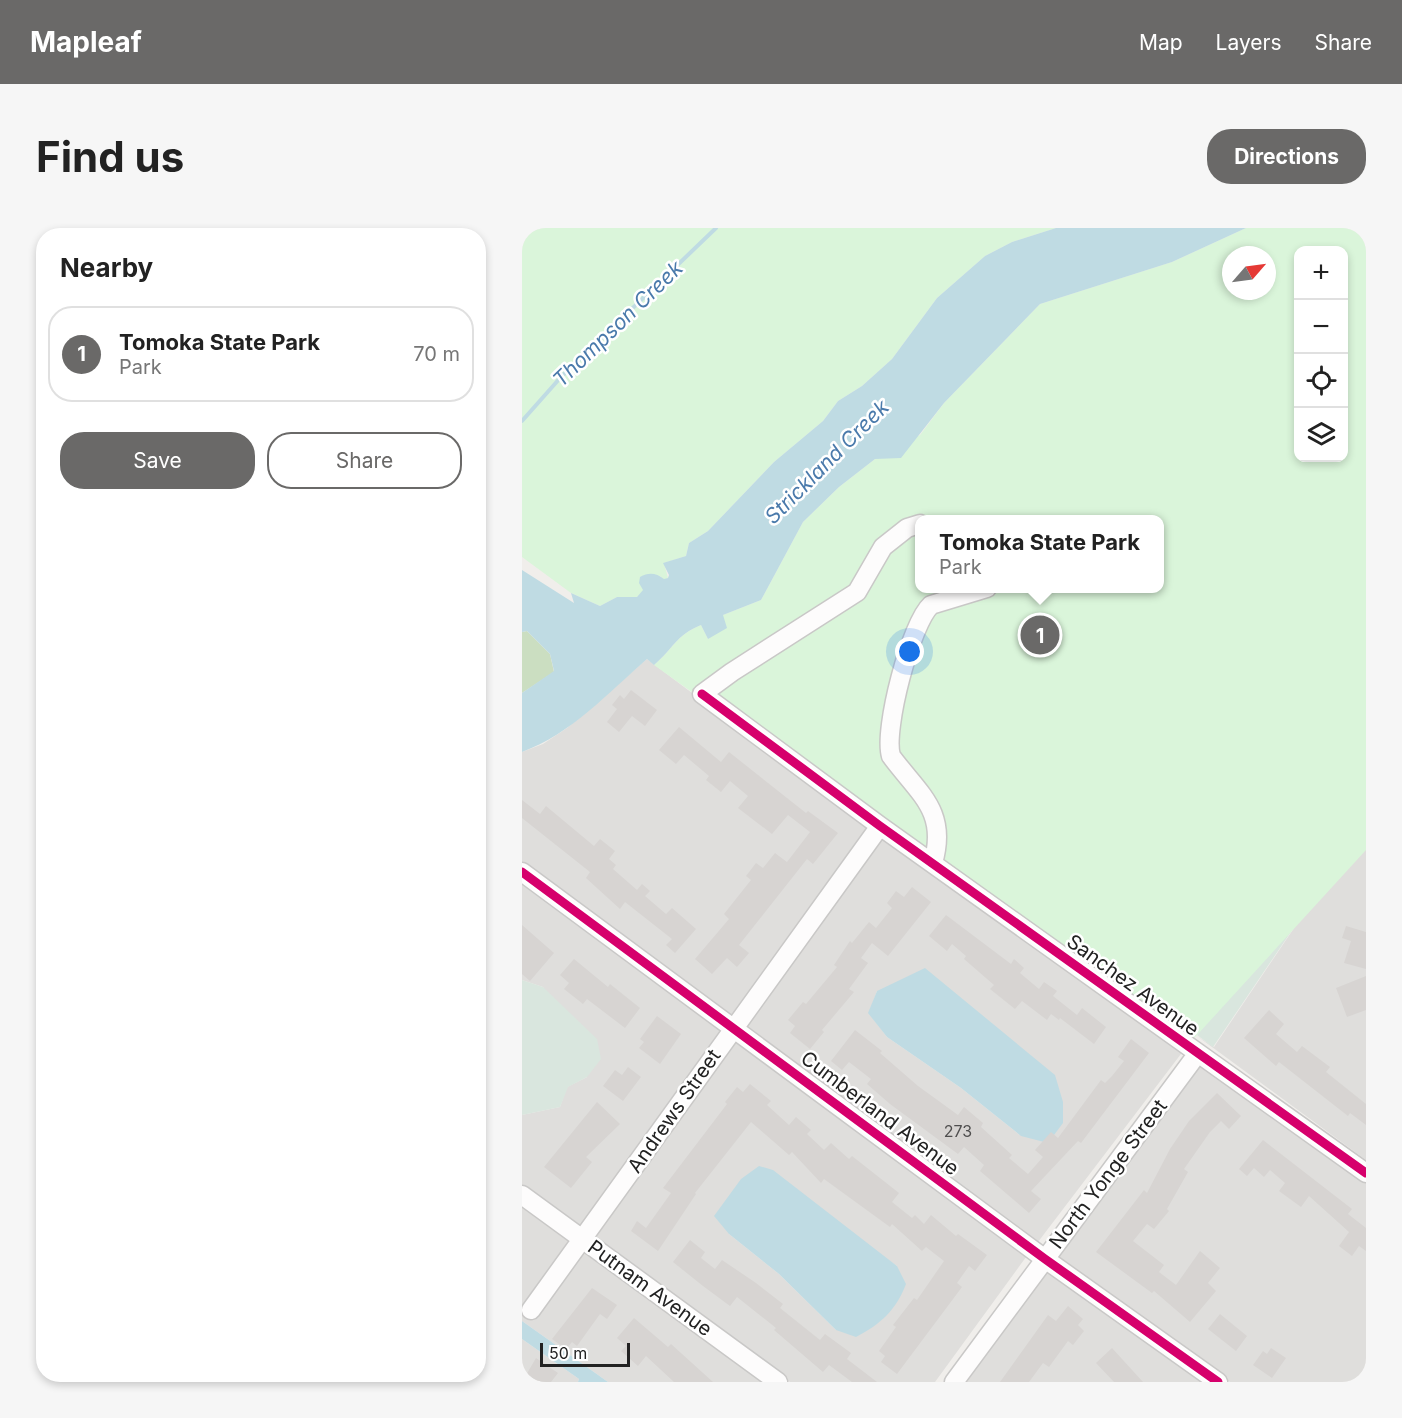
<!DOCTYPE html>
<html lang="en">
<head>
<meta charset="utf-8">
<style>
	:root { --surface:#fff; --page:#f6f6f6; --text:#222; --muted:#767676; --line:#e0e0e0; --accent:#6a6968 }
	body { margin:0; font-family:Inter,sans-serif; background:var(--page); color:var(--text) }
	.controls { position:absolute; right:18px; top:18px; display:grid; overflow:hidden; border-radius:12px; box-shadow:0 3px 9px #0003 }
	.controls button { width:54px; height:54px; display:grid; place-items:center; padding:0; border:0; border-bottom:2px solid var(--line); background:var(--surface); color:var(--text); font:30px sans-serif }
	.compass { position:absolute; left:700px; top:18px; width:54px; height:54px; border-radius:50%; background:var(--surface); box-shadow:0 3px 9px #0003; rotate:62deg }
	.scale { position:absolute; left:18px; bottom:15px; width:90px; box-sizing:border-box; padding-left:6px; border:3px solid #222; border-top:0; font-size:16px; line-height:21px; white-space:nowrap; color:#222; -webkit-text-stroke:4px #fff; paint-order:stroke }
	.you { position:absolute; left:388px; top:424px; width:21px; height:21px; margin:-15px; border:4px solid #fff; border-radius:50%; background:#1a73e8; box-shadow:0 0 0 9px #1a73e833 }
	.badge { display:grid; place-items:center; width:39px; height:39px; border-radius:50%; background:var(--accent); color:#fff; font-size:20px; font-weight:700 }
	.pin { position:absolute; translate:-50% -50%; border:3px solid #fff; box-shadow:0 2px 6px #0006 }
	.popup { position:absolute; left:393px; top:287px; width:249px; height:78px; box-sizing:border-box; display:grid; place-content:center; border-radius:12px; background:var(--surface); filter:drop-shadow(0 2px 4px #0005); font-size:20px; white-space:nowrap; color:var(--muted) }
	.popup b { font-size:22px; color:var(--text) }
	.popup::after { content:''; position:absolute; left:50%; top:100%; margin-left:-12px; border:12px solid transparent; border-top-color:var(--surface) }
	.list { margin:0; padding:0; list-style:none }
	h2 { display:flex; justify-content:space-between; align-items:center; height:78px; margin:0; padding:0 24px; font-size:26px }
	h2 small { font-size:20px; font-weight:400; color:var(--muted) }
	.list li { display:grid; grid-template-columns:39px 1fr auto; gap:18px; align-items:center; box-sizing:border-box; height:96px; margin:0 12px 12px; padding:0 12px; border:2px solid var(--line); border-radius:24px }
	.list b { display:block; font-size:22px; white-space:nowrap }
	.list p { margin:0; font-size:20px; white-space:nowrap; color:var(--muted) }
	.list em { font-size:20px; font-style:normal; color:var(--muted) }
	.actions { display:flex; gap:12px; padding:18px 24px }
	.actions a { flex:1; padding:14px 0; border:2px solid var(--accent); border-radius:24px; text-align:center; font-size:21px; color:var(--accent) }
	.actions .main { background:var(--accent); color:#fff }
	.icon { flex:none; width:33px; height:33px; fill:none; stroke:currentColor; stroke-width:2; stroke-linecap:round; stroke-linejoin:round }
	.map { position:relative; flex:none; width:844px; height:1154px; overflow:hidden; border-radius:24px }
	header { display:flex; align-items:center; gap:36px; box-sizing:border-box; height:84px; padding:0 30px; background:var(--accent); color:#fff }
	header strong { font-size:28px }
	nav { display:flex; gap:33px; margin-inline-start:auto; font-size:21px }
	.intro { display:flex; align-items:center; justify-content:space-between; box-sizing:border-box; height:144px; padding:0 36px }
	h1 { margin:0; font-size:42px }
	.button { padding:15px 27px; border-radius:24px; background:var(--accent); color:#fff; font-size:21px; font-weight:700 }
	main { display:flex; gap:36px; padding:0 36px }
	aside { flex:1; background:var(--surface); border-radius:24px; box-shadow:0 3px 9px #0003 }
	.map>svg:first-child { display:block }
	.residential { fill:#dfdedc; fill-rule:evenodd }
	.forest { fill:#cbdec1 }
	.wetland { fill:#d9e6de }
	.park { fill:#daf5da; fill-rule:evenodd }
	.water { fill:#bfdbe3 }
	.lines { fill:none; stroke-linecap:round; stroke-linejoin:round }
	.stream { stroke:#bfdbe3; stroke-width:4 }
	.building { fill:#d7d4d2 }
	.minor-casing { stroke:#c9c8c7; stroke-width:21 }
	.minor { stroke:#fdfcfc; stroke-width:18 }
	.cycleway-casing { stroke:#fff; stroke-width:13 }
	.cycleway { stroke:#d6006c; stroke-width:9 }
	.labels { text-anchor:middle; stroke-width:5; stroke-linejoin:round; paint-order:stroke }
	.number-label { font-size:16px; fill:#4f4e4e }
	.street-label { font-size:20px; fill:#222; stroke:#fff }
	.water-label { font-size:21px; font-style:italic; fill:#4a7aab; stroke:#fff }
</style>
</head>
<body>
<header>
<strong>Mapleaf</strong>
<nav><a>Map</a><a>Layers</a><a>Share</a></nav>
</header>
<div class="intro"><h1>Find us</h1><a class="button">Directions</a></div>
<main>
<aside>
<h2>Nearby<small></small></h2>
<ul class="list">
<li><span class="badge">1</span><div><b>Tomoka State Park</b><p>Park</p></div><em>70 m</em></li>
</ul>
<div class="actions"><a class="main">Save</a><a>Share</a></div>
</aside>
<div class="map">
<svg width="844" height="1154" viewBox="0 0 844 1154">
	<rect width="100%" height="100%" fill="#f0eeeb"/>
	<!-- residential -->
	<path class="residential" d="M125 431 349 600 211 790 0 636V524L21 516 45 500Z
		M844 593V932L675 808 692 819Z
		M359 607 665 818 516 1014 221 797ZM355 763 499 908 439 860 365 809 347 785Z
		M0 653 203 801 60 1002 0 959V887L38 879 45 859 65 849 21 759 0 752Z
		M213 808 507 1025 413 1154H268L71 1010ZM207 1006 356 1025 375 1038 314 1102 257 1046Z
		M676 825 844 949V1154H708L528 1025Z
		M0 976 52 1013 0 1084 11 1090 63 1021 245 1154H86L0 1093Z
		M520 1035 685 1154H431Z
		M0 1111 57 1151 56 1154H0Z"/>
	<!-- forest -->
	<path class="forest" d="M5 403 28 426 32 444 0 465V404Z"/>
	<!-- wetland -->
	<path class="wetland" d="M844 593 691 819 675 807Z
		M0 752 21 759 75 811 79 831 65 849 46 859 38 879 0 887Z"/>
	<!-- park -->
	<path class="park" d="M0 0H534L490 14 463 28 415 70 370 131 340 158 316 173 301 193 252 234 186 303 167 315 164 328 142 335 146 350 142 352 138 348 115 369H95L78 378 49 365 0 329Z
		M724 0H844V622L665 818 132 437C152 420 153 408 179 397L186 411 201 387 239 372 281 294 317 259 353 231 398 207 422 175 518 76 650 34ZM776 22H822V230H776ZM709 27H745V63H709ZM398 292H638V360H398Z"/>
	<!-- water -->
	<path class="water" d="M534 0H724L650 34 518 76 422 175 379 230 353 231 317 259 281 294 239 372 201 387 205 400 186 411 179 397C154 407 151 421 132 437L125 431C86 465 49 506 0 524V465L32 443 28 426 5 403 0 404V342L52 375 49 365 78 378 95 369H115L121 362 117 355 118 349C127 344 134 345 142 351L146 350 147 347 141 335 164 328 167 315 186 303 252 234 301 193 316 173 340 158 370 131 415 70 463 28 490 14Z
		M403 740 533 847 541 874V895L526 915 499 908 439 860 365 809 346 785 355 763Z
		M237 938 251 942 375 1038 384 1056C374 1082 359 1096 334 1109L314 1102 257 1046 207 1006 192 988 219 951Z
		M0 1093 86 1154H56L57 1151 0 1111Z"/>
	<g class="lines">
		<!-- stream -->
		<path class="stream" d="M0 193 39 149 194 0"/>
	</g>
	<!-- building -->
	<path class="building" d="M109 462 135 482 123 498 110 488 97 504 85 494 95 481 90 477 98 467 102 471Z
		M157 499 199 534 207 524 284 585 286 583 316 605 291 636 285 631 217 717 227 725 215 739 205 730 190 746 173 731 207 691 202 686 229 652 224 648 234 635 241 640 253 625 265 634 288 604 266 587 250 606 216 580 226 568 208 553 199 564 184 552 187 548 162 527 154 536 137 522Z
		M0 572 18 586 24 578 72 618 78 611 93 623 87 631 94 637 91 641 115 662 120 656 128 663 123 668 144 686 150 680 174 701 153 725 144 717 150 711 103 674 98 681 64 650 68 644 0 590Z
		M390 659 409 674 366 728 350 715 339 730 346 735 327 761 332 764 300 802 302 804 288 821 268 805 273 798 266 792 281 774 284 776 315 739 312 737 328 713 330 715 347 694 354 700 370 680 365 675 374 663 382 669Z
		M424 687 489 736 492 731 502 740 498 745 517 761 522 754 535 763 531 768 555 787 560 780 584 799 572 816 538 790 537 792 529 786 525 792 500 773 493 781 468 761 472 757 442 731 444 728 430 716 425 723 407 708Z
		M0 697 32 725 8 753 0 746Z
		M824 698 844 704V741L822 735 829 713 820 710Z
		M52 731 86 759 88 756 118 780 103 800 65 771 61 776 42 761 47 755 38 747Z
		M844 748V782L825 789 814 760Z
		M747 782 762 796 754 806 775 824 780 818 808 839 804 844 844 876V897L828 885 826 888 757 834 754 838 722 810Z
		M135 788 159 806 138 836 117 820 122 814 118 811Z
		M333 802 360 823 358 825 396 858 436 887 442 879 461 895 459 899 490 927 487 930 506 946 521 929 513 922 529 904 536 910 579 852 583 855 590 848 602 833 596 829 609 811 627 825 559 915 556 913 509 963 519 971 507 985 458 943 462 937 442 919 436 926 368 876 345 856 349 851 327 834 320 842 309 833Z
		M106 839 119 849 101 873 81 858 93 842 100 847Z
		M228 856 249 873 245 877 267 897 274 889 289 902 285 906 302 922 309 915 327 931 330 928 377 965 370 974 390 990 393 987 402 996 409 987 434 1008 436 1006 465 1027 453 1043 447 1038 435 1055 440 1059 375 1146 359 1134 363 1128 357 1123 374 1099 371 1097 392 1070 395 1072 422 1033 404 1019 400 1023 370 996 368 999 302 951 299 955 270 924 267 927 229 894 173 965 174 966 136 1023 109 1003 115 993 124 1000 149 965 141 960 205 876 203 874 215 859 221 864Z
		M695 865 719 888 707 901 699 893 688 904 662 941 666 944 645 981 647 983 632 1001 625 996 611 1013 642 1037 637 1044 654 1057 678 1023 698 1040 686 1055 694 1063 668 1094 632 1063 630 1065 574 1024 622 962 625 965 648 921 667 893Z
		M75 874 98 896 64 929 70 934 49 960 22 939Z
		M741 912 830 981 826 986 844 1000V1023L837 1018 830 1028 817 1018 827 1004 787 968 779 979 757 963 763 955 748 942 742 949 732 940 725 948 717 941Z
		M168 1012 183 1024 179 1030 193 1041 200 1032 234 1055 261 1076 258 1080 298 1112 303 1106 329 1125 325 1131 355 1154H330L307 1137 301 1144 252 1102 254 1100 215 1069 208 1078 181 1058 151 1034Z
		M70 1060 95 1077 85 1091 78 1086 55 1118 50 1114 44 1121 30 1111Z
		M546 1078 561 1091 556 1097 562 1103 551 1117 546 1113 527 1139 521 1135 507 1154H478L526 1087 534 1093Z
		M698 1086 725 1108 714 1123 686 1101Z
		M112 1090 146 1119 149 1116 191 1154H152L124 1128 116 1138 99 1123 104 1118 95 1110Z
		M590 1120 621 1154H592L574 1135Z
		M749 1120 764 1130 750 1150 731 1137 741 1123 745 1126Z
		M14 1130 36 1145 29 1154H0Z"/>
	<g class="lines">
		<!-- minor casing -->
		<g class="minor-casing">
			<path id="minor" d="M398 296 385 300 361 319 335 364 210 444 180 466 358 598 844 945
				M411 635C426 583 397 566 369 528 361 502 389 395 409 377L465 360
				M0 644 523 1031 696 1154
				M0 967 256 1154
				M9 1082 358 598
				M432 1154 676 825"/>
		</g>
		<!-- minor -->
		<use href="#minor" class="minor"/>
		<!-- cycleway casing -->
		<g class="cycleway-casing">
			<path id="cycleway" d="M180 466 358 598 844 945
				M0 644 523 1031 696 1154"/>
		</g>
		<!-- cycleway -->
		<use href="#cycleway" class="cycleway"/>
	</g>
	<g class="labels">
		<!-- number labels -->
		<g class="number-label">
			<text x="436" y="909">273</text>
		</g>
		<!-- street labels -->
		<g class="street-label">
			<text transform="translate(611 757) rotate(36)" y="7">Sanchez Avenue</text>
			<text transform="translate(152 883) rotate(-55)" y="7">Andrews Street</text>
			<text transform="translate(358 885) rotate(37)" y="7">Cumberland Avenue</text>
			<text transform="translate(586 946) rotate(-53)" y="7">North Yonge Street</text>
			<text transform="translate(128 1060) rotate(36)" y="7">Putnam Avenue</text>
		</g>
		<!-- water labels -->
		<g class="water-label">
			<text transform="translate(96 96) rotate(-44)" y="7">Thompson Creek</text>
			<text transform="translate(305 234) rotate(-45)" y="7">Strickland Creek</text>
		</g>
	</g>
</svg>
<div class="controls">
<button>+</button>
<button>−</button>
<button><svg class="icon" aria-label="locate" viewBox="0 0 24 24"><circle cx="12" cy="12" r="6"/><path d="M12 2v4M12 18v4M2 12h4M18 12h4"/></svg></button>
<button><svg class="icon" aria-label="layers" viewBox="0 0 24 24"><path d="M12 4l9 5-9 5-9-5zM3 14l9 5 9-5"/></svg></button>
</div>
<svg class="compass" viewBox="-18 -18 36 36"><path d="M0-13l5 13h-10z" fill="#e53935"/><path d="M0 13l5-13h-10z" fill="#767676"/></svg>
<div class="scale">50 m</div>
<div class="you"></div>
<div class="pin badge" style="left:518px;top:407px">1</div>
<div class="popup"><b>Tomoka State Park</b>Park</div>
</div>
</main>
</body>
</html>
